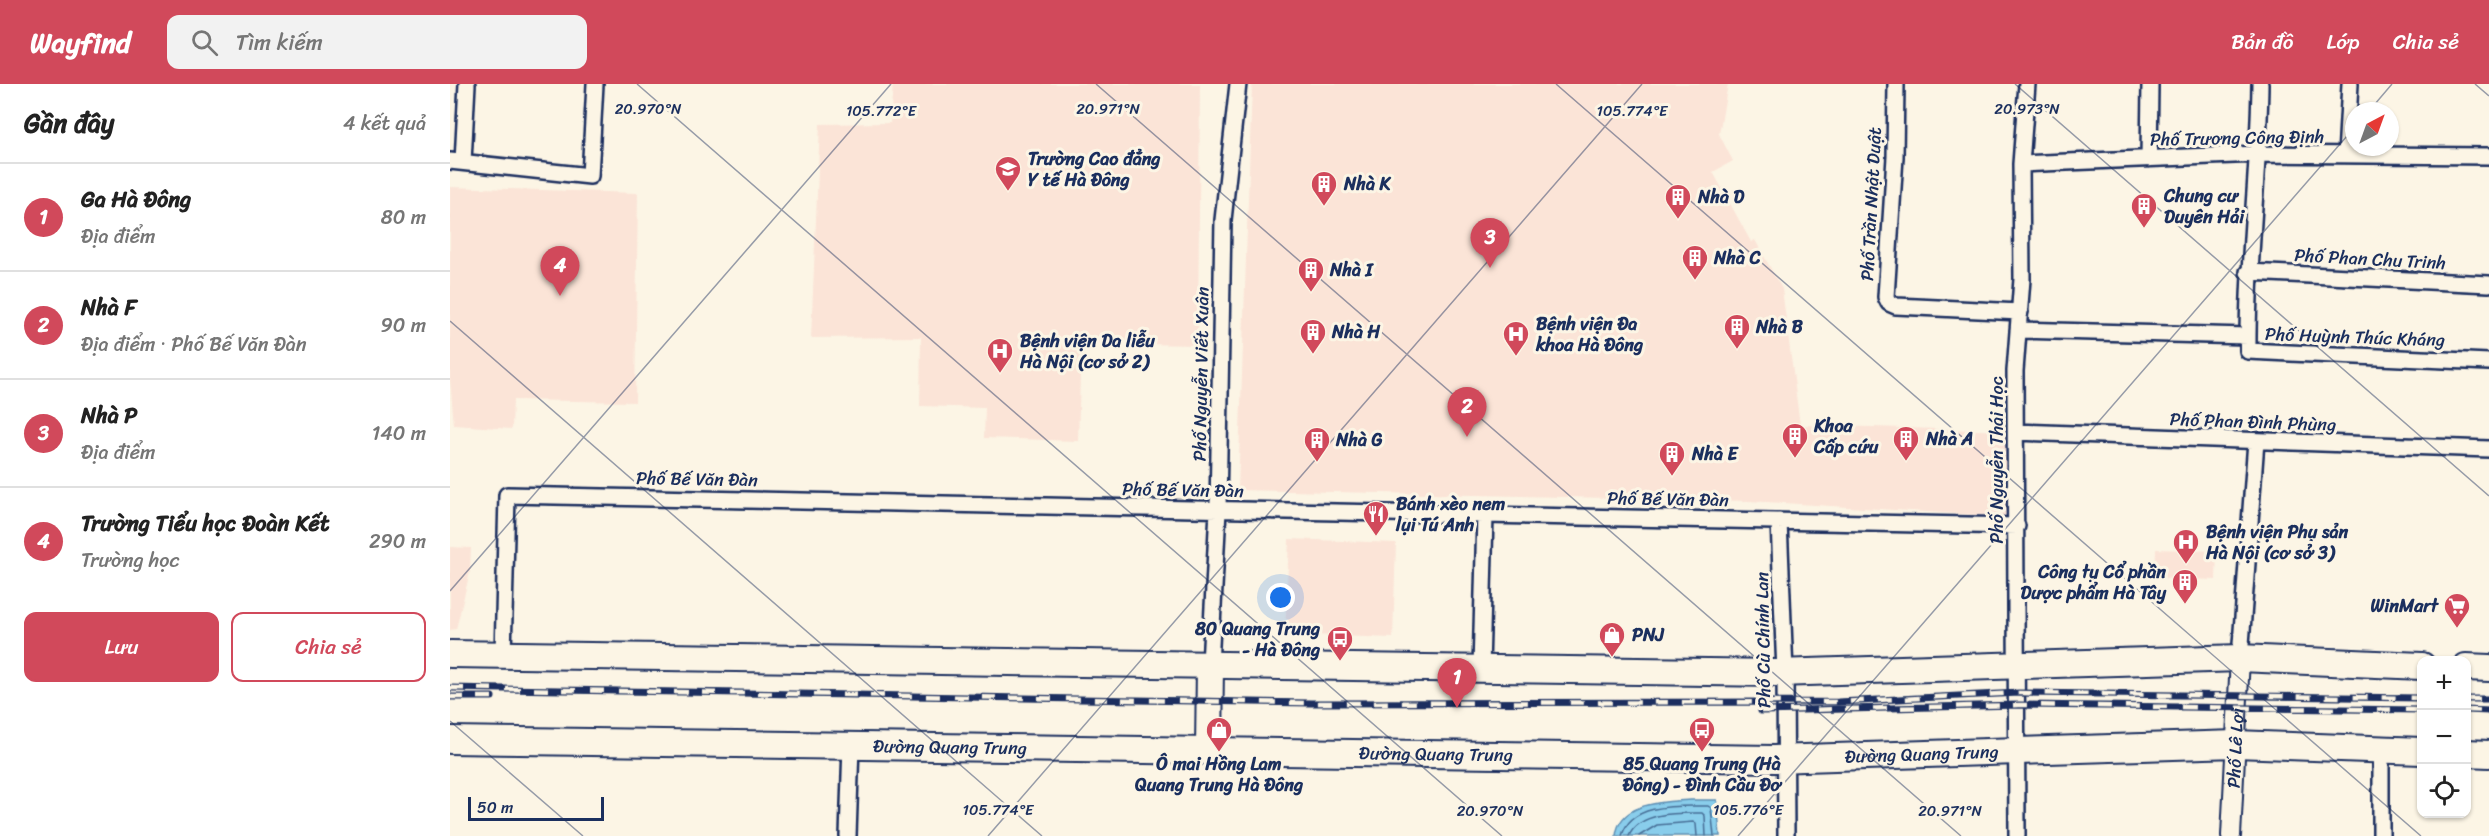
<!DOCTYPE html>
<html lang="vi">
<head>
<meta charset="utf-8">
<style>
	:root { --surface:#fff; --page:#f2f2f2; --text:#222; --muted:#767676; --line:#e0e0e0; --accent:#d1495b }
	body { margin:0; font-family:Sriracha,sans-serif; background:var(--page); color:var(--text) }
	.controls { position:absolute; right:18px; bottom:18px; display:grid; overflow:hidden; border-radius:12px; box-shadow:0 2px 4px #0004 }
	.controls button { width:54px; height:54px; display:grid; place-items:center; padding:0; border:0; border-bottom:2px solid var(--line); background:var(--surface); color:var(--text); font:30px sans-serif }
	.compass { position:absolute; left:1895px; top:18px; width:54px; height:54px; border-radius:50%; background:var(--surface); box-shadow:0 2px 4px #0004; rotate:41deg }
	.scale { position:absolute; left:18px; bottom:15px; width:136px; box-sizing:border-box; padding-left:6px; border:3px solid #1b2f5e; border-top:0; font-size:16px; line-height:21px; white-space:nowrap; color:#1b2f5e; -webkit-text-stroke:4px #fcf5e5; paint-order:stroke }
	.you { position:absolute; left:831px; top:514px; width:21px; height:21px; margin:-15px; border:4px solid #fff; border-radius:50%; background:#1a73e8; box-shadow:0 0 0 9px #1a73e833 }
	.badge { display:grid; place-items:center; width:39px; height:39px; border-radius:50%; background:var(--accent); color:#fff; font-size:20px; font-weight:700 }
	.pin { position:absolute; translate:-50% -50px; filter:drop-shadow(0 2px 3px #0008) }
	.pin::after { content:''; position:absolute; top:32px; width:21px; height:18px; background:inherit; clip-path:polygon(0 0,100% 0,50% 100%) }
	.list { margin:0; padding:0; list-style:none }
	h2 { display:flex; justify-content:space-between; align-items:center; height:78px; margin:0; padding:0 24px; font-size:26px }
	h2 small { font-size:20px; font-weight:400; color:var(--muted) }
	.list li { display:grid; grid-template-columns:39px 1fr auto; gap:18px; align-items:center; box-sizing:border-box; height:108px; padding:0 24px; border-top:2px solid var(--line) }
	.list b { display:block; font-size:22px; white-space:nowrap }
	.list p { margin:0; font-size:20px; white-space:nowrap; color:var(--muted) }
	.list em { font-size:20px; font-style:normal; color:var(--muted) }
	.actions { display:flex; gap:12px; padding:18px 24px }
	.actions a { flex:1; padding:14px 0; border:2px solid var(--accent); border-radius:12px; text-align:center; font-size:21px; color:var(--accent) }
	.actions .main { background:var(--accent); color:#fff }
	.icon { flex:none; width:33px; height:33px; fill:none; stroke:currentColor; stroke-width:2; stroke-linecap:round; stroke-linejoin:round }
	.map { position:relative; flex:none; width:2039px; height:752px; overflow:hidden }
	header { display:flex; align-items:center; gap:36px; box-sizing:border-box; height:84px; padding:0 30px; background:var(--accent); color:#fff }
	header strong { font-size:28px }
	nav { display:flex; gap:33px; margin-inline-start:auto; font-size:21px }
	.search { width:420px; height:54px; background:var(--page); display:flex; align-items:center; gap:15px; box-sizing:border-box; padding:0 21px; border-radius:12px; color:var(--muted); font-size:22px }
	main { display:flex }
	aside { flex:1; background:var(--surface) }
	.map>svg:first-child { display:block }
	.built { fill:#fbe4d7 }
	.water { fill:#89cdeb; stroke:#5d8eb3; stroke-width:1.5 }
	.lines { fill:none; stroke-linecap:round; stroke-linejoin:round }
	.shore { stroke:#476e96; stroke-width:1.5 }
	.minor-casing { stroke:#1b2f5e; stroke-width:20 }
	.tertiary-casing { stroke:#1b2f5e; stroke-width:22 }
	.trunk-casing { stroke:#1b2f5e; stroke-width:30 }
	.minor { stroke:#fcf5e5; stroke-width:15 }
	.tertiary { stroke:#fcf5e5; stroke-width:18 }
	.trunk { stroke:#fcf5e5; stroke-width:26 }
	.rail-casing { stroke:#1b2f5e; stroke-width:7 }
	.rail { stroke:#fcf5e5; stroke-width:4.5; stroke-dasharray:14; stroke-linecap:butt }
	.ticks { fill:none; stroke:#1b2f5e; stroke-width:1.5; stroke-opacity:0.45 }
	.labels { text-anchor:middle; stroke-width:6; stroke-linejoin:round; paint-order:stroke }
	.street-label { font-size:18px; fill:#1b2f5e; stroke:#fcf5e5 }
	.poi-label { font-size:18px; font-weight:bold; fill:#1b2f5e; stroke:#fcf5e5; text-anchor:start }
	.ticks-label { font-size:15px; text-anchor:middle; fill:#1b2f5e; stroke:#fcf5e5; stroke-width:6; stroke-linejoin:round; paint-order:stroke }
</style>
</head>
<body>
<header>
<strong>Wayfind</strong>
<div class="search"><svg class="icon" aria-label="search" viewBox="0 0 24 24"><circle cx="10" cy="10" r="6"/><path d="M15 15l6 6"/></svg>Tìm kiếm</div>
<nav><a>Bản đồ</a><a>Lớp</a><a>Chia sẻ</a></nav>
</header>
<main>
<aside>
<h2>Gần đây<small>4 kết quả</small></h2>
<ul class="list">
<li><span class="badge">1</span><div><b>Ga Hà Đông</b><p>Địa điểm</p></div><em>80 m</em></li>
<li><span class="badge">2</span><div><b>Nhà F</b><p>Địa điểm · Phố Bế Văn Đàn</p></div><em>90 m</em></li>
<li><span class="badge">3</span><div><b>Nhà P</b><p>Địa điểm</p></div><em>140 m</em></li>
<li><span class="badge">4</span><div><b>Trường Tiểu học Đoàn Kết</b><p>Trường học</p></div><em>290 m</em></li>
</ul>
<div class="actions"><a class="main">Lưu</a><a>Chia sẻ</a></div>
</aside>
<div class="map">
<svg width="2039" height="752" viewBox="0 0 2039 752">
	<rect width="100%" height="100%" fill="#fcf5e5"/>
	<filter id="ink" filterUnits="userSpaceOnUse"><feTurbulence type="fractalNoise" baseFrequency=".0167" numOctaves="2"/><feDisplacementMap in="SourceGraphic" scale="12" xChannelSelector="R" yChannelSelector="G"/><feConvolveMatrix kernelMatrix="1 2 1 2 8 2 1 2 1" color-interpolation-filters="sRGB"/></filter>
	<g filter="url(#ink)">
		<!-- built -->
		<path class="built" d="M443 0H750L748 261 631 259 628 357 534 354 535 324 470 322 471 253 361 254 370 40 440 39Z
			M802 0H1278L1269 50 1283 77 1263 88 1301 158 1305 156 1332 205 1350 341 1562 347 1557 433 1299 417 788 406Z
			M0 103 188 109 185 318 63 316 62 345 4 341 0 296Z
			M839 455 946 459 943 554 835 550Z
			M0 463 21 464 20 488 6 545 0 546Z
			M1706 465 1767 467 1766 496 1705 494Z"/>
		<!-- water -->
		<path class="water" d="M1241 716H1267L1270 752H1166C1169 717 1216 718 1241 716Z"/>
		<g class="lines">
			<!-- shore -->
			<path class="shore" d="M1172 752C1180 718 1231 722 1258 722L1261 724 1264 752
				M1179 752C1190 727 1229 729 1252 729L1255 732 1256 752
				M1189 752 1207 741 1243 738 1246 740 1247 752"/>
			<!-- minor casing -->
			<g class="minor-casing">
				<path id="minor" d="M1446 0 1445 73 1436 213 1439 219 1446 222 1570 228
					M1810 0C1809 90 1797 178 1798 267L2039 278
					M1896 71 1900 0
					M1699 75 1700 0
					M0 77 140 92 145 0
					M13 78 17 0
					M1571 80 1809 70 2039 72
					M1798 188 2039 200
					M1568 246 1798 252
					M1566 348 2039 365
					M1329 437 1335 589 1336 752
					M53 571 57 411 1567 442
					M1790 574 1806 357
					M760 581 768 426 773 136 788 0
					M1031 585 1035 431
					M1931 665V752
					M398 752 401 661
					M1567 752 1565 287 1572 195 1571 80 1577 0"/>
			</g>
			<!-- tertiary casing -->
			<g class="tertiary-casing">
				<g id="tertiary">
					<path id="s1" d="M1781 752 1790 574"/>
				</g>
			</g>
			<!-- trunk casing -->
			<g class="trunk-casing">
				<g id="trunk">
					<path d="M0 570 1327 589 1790 574 1972 582"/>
					<path d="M2016 583 2039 584"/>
					<path id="s2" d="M0 656 1324 675 1786 660 1972 667"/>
					<path d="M759 666 760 581"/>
					<path d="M2016 669 2039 670"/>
				</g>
			</g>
			<!-- minor -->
			<use href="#minor" class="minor"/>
			<!-- tertiary -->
			<use href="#tertiary" class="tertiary"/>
			<!-- trunk -->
			<use href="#trunk" class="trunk"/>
			<!-- rail casing -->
			<g class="rail-casing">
				<path id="rail" d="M0 604 861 619 1388 618 1569 609 1972 614
					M0 613H42
					M2016 615H2039
					M2016 626 2039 627
					M1311 627 1569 621 1972 626"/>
			</g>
			<!-- rail -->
			<use href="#rail" class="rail"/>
		</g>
	</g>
	<!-- ticks -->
	<path class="ticks" d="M187 0 1052 752M646 0 1511 752M1106 0 1971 752M1565 0 2039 412M2025 0 2039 12M1919 27 1942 0M0 237 592 752M0 507 441 0M0 637 133 752M538 752 1192 0M1288 752 1904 44"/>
	<!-- icons -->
	<defs>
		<g id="university-pin" transform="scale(1.35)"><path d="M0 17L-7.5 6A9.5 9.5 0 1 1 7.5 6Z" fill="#d1495b" stroke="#fcf5e5"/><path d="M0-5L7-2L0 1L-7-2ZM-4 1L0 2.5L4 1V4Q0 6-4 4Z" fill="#fff"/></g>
		<g id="building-pin" transform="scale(1.35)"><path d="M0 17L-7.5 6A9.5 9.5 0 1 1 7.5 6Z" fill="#d1495b" stroke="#fcf5e5"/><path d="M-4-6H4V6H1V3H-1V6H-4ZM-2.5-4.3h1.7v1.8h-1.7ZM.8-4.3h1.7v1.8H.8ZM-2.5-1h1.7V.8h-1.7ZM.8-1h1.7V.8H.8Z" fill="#fff"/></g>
		<g id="hospital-pin" transform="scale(1.35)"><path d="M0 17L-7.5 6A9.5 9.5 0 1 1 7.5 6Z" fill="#d1495b" stroke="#fcf5e5"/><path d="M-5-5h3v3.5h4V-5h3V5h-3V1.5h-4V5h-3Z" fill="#fff"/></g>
		<g id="restaurant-pin" transform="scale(1.35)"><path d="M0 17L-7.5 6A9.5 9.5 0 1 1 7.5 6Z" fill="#d1495b" stroke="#fcf5e5"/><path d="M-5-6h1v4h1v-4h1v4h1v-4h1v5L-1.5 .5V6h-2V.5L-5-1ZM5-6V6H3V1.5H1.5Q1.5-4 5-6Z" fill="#fff"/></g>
		<g id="supermarket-pin" transform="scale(1.35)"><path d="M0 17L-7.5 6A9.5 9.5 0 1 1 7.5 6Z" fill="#d1495b" stroke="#fcf5e5"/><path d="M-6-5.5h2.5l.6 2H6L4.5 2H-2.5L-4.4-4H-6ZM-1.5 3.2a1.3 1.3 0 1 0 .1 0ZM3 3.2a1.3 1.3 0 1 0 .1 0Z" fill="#fff"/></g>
		<g id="shop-pin" transform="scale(1.35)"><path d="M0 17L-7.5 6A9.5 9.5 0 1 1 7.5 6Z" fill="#d1495b" stroke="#fcf5e5"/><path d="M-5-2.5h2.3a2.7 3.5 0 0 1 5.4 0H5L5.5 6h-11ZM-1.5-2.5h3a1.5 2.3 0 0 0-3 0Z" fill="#fff"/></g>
		<g id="bus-pin" transform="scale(1.35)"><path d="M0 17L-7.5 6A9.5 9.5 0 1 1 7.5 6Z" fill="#d1495b" stroke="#fcf5e5"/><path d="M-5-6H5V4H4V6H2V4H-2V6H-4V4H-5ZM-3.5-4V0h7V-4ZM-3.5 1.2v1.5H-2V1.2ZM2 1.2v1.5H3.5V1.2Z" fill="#fff"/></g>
	</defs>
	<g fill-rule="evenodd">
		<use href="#university-pin" x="558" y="85"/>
		<use href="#building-pin" x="874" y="100"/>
		<use href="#building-pin" x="1228" y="113"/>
		<use href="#building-pin" x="1694" y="122"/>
		<use href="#building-pin" x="1245" y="174"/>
		<use href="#building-pin" x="861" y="186"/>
		<use href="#building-pin" x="1287" y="243"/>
		<use href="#building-pin" x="863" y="248"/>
		<use href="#hospital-pin" x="1066" y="250"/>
		<use href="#hospital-pin" x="550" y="267"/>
		<use href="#building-pin" x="1345" y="352"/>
		<use href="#building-pin" x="1456" y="355"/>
		<use href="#building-pin" x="867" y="356"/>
		<use href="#building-pin" x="1222" y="370"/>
		<use href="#restaurant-pin" x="926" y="430"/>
		<use href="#hospital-pin" x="1736" y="458"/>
		<use href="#building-pin" x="1735" y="498"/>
		<use href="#supermarket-pin" x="2007" y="522"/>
		<use href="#shop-pin" x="1162" y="551"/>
		<use href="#bus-pin" x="890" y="555"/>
		<use href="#shop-pin" x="769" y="646"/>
		<use href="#bus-pin" x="1252" y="646"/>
	</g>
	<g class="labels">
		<!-- street labels -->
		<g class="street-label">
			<text transform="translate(1787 54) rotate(-1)" y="6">Phố Trương Công Định</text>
			<text transform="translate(1421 120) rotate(-87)" y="6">Phố Trần Nhật Duật</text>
			<text transform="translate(1920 175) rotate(3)" y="6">Phố Phan Chu Trinh</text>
			<text transform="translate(1905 253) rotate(2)" y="6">Phố Huỳnh Thúc Kháng</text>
			<text transform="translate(751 290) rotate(-89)" y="6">Phố Nguyễn Viết Xuân</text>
			<text transform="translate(1803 338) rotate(2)" y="6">Phố Phan Đình Phùng</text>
			<text transform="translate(1547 376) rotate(-90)" y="6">Phố Nguyễn Thái Học</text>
			<text transform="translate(247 395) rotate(1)" y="6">Phố Bế Văn Đàn</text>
			<text transform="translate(733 406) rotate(1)" y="6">Phố Bế Văn Đàn</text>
			<text transform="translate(1218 415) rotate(1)" y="6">Phố Bế Văn Đàn</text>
			<text transform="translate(1313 556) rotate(-91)" y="6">Phố Cù Chính Lan</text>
			<text dy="6" stroke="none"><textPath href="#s2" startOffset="500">Đường Quang Trung</textPath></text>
			<text dy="6" stroke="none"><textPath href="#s1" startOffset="88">Phố Lê Lợi</textPath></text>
			<text dy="6" stroke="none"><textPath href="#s2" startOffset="986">Đường Quang Trung</textPath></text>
			<text dy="6" stroke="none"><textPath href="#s2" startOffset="1472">Đường Quang Trung</textPath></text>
		</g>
		<!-- poi labels -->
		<g class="poi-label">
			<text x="578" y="81">Trường Cao đẳng<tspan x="578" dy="21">Y tế Hà Đông</tspan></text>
			<text x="894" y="106">Nhà K</text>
			<text x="1714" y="118">Chung cư<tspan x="1714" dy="21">Duyên Hải</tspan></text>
			<text x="1248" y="119">Nhà D</text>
			<text x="1264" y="180">Nhà C</text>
			<text x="880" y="192">Nhà I</text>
			<text x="1086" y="246">Bệnh viện Đa<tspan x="1086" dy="21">khoa Hà Đông</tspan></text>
			<text x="1306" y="249">Nhà B</text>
			<text x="882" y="254">Nhà H</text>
			<text x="570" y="263">Bệnh viện Da liễu<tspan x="570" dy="21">Hà Nội (cơ sở 2)</tspan></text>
			<text x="1364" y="348">Khoa<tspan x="1364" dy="21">Cấp cứu</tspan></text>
			<text x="1476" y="361">Nhà A</text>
			<text x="886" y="362">Nhà G</text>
			<text x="1242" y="376">Nhà E</text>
			<text x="946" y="426">Bánh xèo nem<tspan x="946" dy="21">lụi Tú Anh</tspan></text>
			<text x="1756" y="454">Bệnh viện Phụ sản<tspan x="1756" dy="21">Hà Nội (cơ sở 3)</tspan></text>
			<text x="1716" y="494" text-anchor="end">Công ty Cổ phần<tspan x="1716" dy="21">Dược phẩm Hà Tây</tspan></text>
			<text x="1988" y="528" text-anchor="end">WinMart</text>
			<text x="870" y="551" text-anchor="end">80 Quang Trung<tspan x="870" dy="21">- Hà Đông</tspan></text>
			<text x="1182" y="557">PNJ</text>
			<text x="769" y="686" text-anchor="middle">Ô mai Hồng Lam<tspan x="769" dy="21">Quang Trung Hà Đông</tspan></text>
			<text x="1252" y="686" text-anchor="middle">85 Quang Trung (Hà<tspan x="1252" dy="21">Đông) - Đình Cầu Đơ</tspan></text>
		</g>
	</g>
	<g class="ticks-label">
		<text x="198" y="30">20.970°N</text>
		<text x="658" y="30">20.971°N</text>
		<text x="1577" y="30">20.973°N</text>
		<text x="431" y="32">105.772°E</text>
		<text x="1182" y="32">105.774°E</text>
		<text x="548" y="731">105.774°E</text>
		<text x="1298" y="731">105.776°E</text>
		<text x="1040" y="732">20.970°N</text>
		<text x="1500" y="732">20.971°N</text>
	</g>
</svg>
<div class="controls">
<button>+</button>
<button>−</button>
<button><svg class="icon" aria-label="locate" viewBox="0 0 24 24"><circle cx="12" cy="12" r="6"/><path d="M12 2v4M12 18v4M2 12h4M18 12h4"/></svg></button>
</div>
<svg class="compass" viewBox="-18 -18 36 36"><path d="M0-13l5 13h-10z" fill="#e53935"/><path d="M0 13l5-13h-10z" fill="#767676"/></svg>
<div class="scale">50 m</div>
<div class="you"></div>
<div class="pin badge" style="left:1007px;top:624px">1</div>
<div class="pin badge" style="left:1017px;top:353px">2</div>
<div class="pin badge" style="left:1040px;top:184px">3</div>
<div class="pin badge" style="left:110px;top:212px">4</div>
</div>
</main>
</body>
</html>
